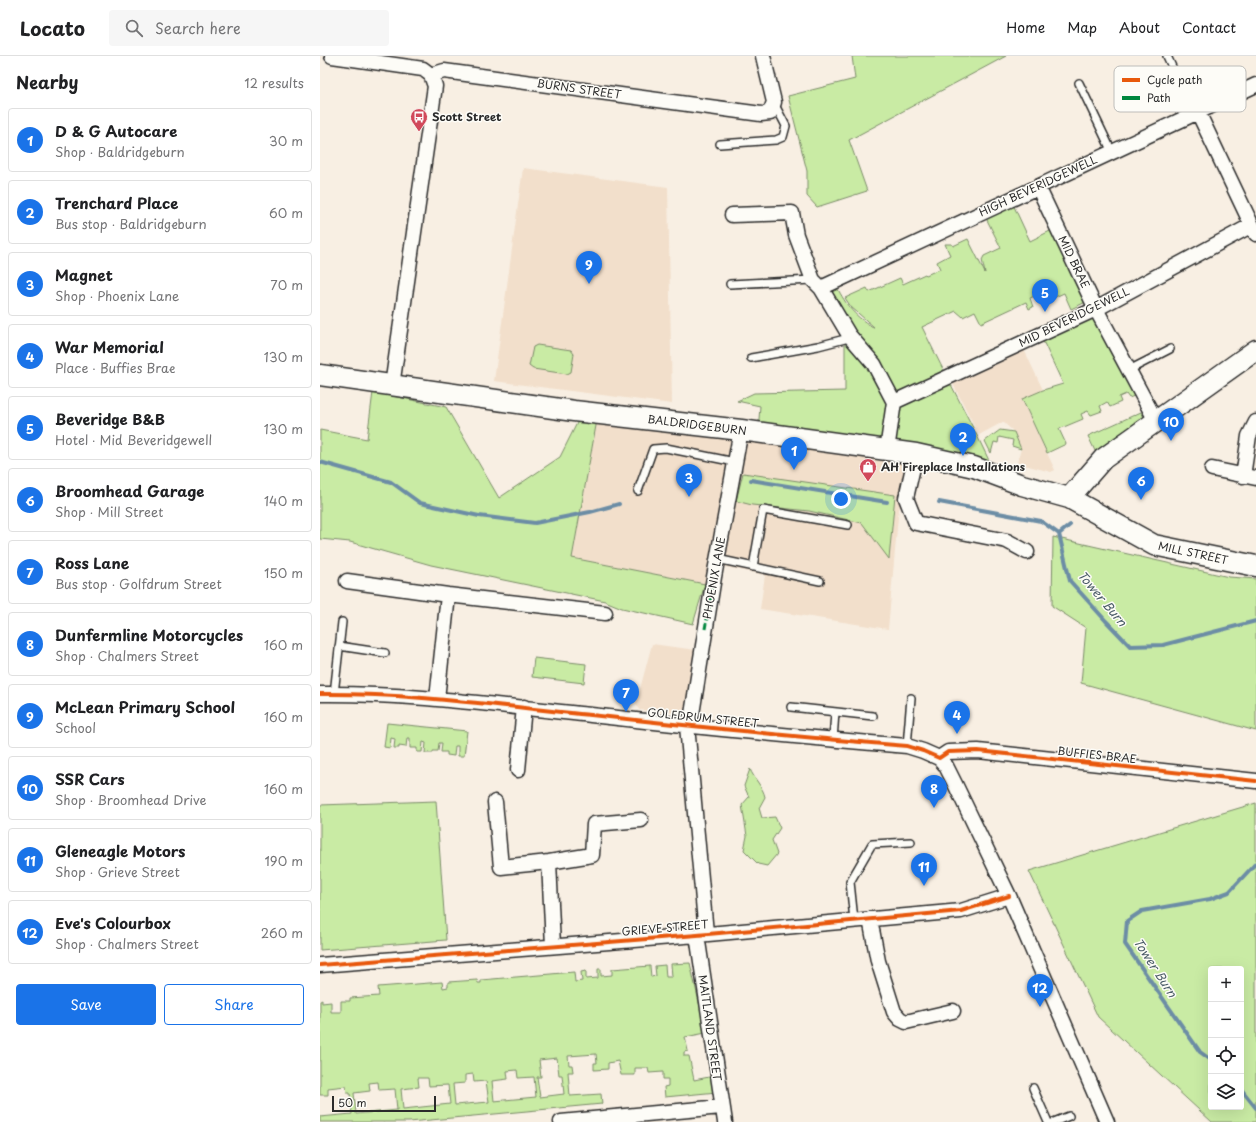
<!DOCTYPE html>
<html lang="en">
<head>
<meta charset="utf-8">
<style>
	:root { --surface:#fff; --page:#f6f6f6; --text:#202124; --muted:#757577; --line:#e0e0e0; --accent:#1a73e8 }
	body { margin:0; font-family:"Playpen Sans",sans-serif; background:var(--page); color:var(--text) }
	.controls { position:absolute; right:12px; bottom:12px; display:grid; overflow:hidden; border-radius:4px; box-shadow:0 4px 16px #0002 }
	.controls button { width:36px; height:36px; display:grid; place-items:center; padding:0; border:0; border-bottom:1px solid var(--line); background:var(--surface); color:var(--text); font:20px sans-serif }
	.scale { position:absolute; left:12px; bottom:10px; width:104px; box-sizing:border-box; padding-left:4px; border:2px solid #2b2b2b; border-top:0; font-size:11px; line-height:14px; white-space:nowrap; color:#2b2b2b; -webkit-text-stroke:3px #fdfcf7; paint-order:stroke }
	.you { position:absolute; left:521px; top:443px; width:14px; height:14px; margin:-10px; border:3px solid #fff; border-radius:50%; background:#1a73e8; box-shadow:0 0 0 6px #1a73e833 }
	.badge { display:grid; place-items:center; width:26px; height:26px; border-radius:50%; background:var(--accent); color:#fff; font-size:13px; font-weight:700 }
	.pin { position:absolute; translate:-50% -33px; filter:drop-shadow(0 1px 2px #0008) }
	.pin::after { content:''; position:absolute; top:21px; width:14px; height:12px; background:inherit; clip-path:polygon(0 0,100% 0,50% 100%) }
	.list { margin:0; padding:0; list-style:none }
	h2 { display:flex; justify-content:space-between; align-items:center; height:52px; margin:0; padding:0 16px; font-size:17px }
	h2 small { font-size:13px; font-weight:400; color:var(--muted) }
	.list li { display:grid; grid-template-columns:26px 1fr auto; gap:12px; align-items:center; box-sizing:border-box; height:64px; margin:0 8px 8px; padding:0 8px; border:1px solid var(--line); border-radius:4px }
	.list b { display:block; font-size:15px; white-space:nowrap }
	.list p { margin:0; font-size:13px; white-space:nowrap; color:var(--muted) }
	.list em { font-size:13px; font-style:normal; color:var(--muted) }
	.actions { display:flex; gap:8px; padding:12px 16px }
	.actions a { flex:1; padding:9px 0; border:1px solid var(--accent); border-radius:4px; text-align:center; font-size:14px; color:var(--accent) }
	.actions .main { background:var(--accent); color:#fff }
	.icon { flex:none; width:22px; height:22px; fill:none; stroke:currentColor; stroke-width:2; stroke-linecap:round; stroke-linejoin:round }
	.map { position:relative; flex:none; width:936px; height:1066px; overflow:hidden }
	header { display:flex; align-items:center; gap:24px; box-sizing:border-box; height:56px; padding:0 20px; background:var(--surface); border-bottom:1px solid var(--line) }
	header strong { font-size:19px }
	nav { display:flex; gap:22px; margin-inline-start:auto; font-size:14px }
	.search { width:280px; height:36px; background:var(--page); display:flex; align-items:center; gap:10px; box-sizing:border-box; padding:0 14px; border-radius:4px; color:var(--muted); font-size:15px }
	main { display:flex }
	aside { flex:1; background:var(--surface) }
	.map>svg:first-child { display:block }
	.built { fill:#f2dfcb }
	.green { fill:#c9eba4; stroke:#7a8b68; fill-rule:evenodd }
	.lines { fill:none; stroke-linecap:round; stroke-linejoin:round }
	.stream { stroke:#6c8da5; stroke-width:4 }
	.lane-casing { stroke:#2b2b2b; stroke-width:10 }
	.street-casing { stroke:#2b2b2b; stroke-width:17 }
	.secondary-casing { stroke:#2b2b2b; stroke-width:23 }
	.lane { stroke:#fdfcf7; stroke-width:7 }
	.street { stroke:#fdfcf7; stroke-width:14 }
	.secondary { stroke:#fdfcf7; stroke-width:20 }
	.quiet { stroke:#00873e; stroke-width:3; stroke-dasharray:6 3; stroke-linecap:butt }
	.cycleway-casing { stroke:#fdfcf7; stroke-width:6 }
	.cycleway { stroke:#e8590c; stroke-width:4 }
	.labels { text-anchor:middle; stroke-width:3; stroke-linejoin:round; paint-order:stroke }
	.street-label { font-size:11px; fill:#2b2b2b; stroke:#fdfcf7 }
	.poi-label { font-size:11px; font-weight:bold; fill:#2b2b2b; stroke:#fdfcf7; text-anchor:start }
	.water-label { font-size:12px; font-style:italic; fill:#4b5c68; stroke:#fdfcf7 }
	.key { fill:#fdfcf7; stroke:#bebdba; stroke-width:1 }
	.key-label { font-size:11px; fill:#2b2b2b }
</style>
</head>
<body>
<header>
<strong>Locato</strong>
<div class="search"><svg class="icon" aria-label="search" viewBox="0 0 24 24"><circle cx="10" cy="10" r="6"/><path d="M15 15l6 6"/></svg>Search here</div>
<nav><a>Home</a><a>Map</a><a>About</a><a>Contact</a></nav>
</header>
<main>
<aside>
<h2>Nearby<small>12 results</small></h2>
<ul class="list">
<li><span class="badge">1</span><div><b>D &amp; G Autocare</b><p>Shop · Baldridgeburn</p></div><em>30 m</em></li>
<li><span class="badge">2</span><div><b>Trenchard Place</b><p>Bus stop · Baldridgeburn</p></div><em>60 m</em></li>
<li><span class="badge">3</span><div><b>Magnet</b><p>Shop · Phoenix Lane</p></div><em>70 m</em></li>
<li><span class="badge">4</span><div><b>War Memorial</b><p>Place · Buffies Brae</p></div><em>130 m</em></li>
<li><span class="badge">5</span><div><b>Beveridge B&amp;B</b><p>Hotel · Mid Beveridgewell</p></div><em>130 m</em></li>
<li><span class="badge">6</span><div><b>Broomhead Garage</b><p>Shop · Mill Street</p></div><em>140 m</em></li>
<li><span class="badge">7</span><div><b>Ross Lane</b><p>Bus stop · Golfdrum Street</p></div><em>150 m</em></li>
<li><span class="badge">8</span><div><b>Dunfermline Motorcycles</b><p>Shop · Chalmers Street</p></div><em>160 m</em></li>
<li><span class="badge">9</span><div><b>McLean Primary School</b><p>School</p></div><em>160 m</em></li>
<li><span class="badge">10</span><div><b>SSR Cars</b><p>Shop · Broomhead Drive</p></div><em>160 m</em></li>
<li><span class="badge">11</span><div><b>Gleneagle Motors</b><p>Shop · Grieve Street</p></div><em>190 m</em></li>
<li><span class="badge">12</span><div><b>Eve's Colourbox</b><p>Shop · Chalmers Street</p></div><em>260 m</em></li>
</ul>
<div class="actions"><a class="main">Save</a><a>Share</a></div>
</aside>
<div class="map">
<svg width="936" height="1066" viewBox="0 0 936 1066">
	<rect width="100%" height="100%" fill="#f8efe3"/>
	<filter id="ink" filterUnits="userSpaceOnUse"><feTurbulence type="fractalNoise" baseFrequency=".025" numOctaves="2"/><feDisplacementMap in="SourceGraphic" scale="8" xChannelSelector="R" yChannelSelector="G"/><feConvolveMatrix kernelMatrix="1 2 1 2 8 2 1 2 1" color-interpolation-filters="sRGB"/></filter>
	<g filter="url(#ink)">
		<!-- built -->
		<path class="built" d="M203 112 348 131 352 348 174 325Z
			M701 287 723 334 702 344 735 414 731 416 697 407 701 393 694 376 683 366 659 379 629 320Z
			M277 364 395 382 431 385 587 405 578 461 568 573 440 553 445 519 391 508 385 528 252 502Z
			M332 588 376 594 364 657 319 654 316 648Z"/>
		<!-- green -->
		<path class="green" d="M532 0H686L529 84 547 135 497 151 487 140V115L468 40 535 23Z
			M691 144 710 185 734 173 768 245 751 253 744 237 726 245 722 237 710 242 713 251 709 253 706 246 661 267 655 255 643 261 636 255 602 271C626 321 653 369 676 419L438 376 440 350 417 345 434 337 525 335V283L501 232 514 226C526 248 531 258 553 271H554L531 251 525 242 547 232 549 236 580 222 583 228 605 218 606 219 620 213 617 206 630 199 625 188H632L633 190 648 183 665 217 662 204 664 200 681 192 663 156Z
			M772 261 806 324 814 340 809 342 806 338 799 341 801 346 790 351 787 346 780 350 782 355 771 359 768 355 761 358 763 363 739 373 746 388 727 397 702 343 723 334 743 328 723 285Z
			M217 289 251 294 254 298 251 316 247 318 213 313 209 310 213 291Z
			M53 336 126 351 179 442 240 401 259 363 277 364 252 502 385 528 373 568 302 552 285 545 111 509 30 486 0 483V374L47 383Z
			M821 356 824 361 775 395 768 380Z
			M680 374 694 376 701 393 692 390 693 384 679 381 678 387 674 386 671 397 665 385Z
			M423 417 575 439 569 503 542 467 489 455 432 449 416 445Z
			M733 481 909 521 936 523V675L761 627 766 572 732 550Z
			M214 602 266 608 264 627 212 621Z
			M67 667 147 675 144 700H138V690H135L134 700 127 699V696H121L122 687H119L118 695H113V697H105L106 687 103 686 102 696H97V692H90V682H87L86 691 79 690V692H74L75 683 71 682 70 692 64 691Z
			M430 713C434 723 443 731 445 741L439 752 442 762 455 761 460 772 452 784 457 798 447 810 438 808 424 794 427 780 422 749 429 741 424 730Z
			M116 745 126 884 0 894V749Z
			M936 747V1066H892L778 961 709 815ZM891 913H921V1051H891Z
			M370 907 386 977 365 981 368 995 364 996V1000H369L374 1024 394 1020 397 1036 345 1041 344 1031 348 1030V1023H343V1016L329 1017 328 1012H315V1019H301L298 1005 288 1007V1013L274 1014V1007H277L276 998 248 1000 249 1009H252L253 1016H248L250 1040 281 1038 282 1048 89 1066H0V1061L32 1058 30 1037H27L26 1030 8 1032V1039H0V945L2 944V947L11 946V956H21V945H30V942L59 940 58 931 122 926 123 932 128 931V926L157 924 158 927H161V924L254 916 255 926 262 925 261 916 266 915V923L278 922V913H281V920L292 919V913L330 910 331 921 336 920 335 910 345 909 346 921H352L351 908ZM237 1002 239 1019H242L244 1038 220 1041 217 1021H221L219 1004ZM197 1014 198 1022 214 1021 216 1041 174 1045 172 1025 188 1023 187 1015ZM153 1018 154 1026 166 1025 169 1046 135 1049 133 1028 145 1027V1019ZM98 1022H108L109 1030 128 1029 130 1048 83 1053 81 1033 99 1031ZM58 1026 59 1034 75 1033 77 1054 36 1058 34 1037 50 1035 49 1027Z"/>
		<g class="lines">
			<!-- stream -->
			<path class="stream" d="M0 406 71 426 100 447 159 460 215 467 270 456 299 448
				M431 424 567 446
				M619 446 721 465 739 478 750 525 786 565 810 590 843 589 936 565
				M739 478 750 469
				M891 1004 880 996 805 888 807 865 822 855 890 843 909 836 936 807
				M921 1033 936 1052"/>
			<!-- lane casing -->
			<g class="lane-casing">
				<path id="lane" d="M847 0 874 59
					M759 27 792 96
					M400 88 456 84 463 81 466 70 454 47
					M410 228 493 224
					M431 302 498 290 525 283 529 279
					M809 314 850 293
					M318 435 333 393 346 392 415 406
					M397 503 500 525
					M433 511 443 454 528 469
					M19 590 65 597
					M14 638 22 566
					M471 651 553 660
					M513 684 515 656
					M587 690 591 642
					M534 864 530 826 552 788 591 786
					M713 1032 728 1066
					M734 1066 749 1060"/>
			</g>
			<!-- street casing -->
			<g class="street-casing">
				<path id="street" d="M12 0 103 13 111 19
					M111 19 124 15 441 58 450 57 454 46 443 0
					M878 56 936 178
					M718 131 776 253 836 365
					M412 159 472 157 476 179 493 224 501 232 529 279 554 308 574 346 567 394
					M501 232 936 29
					M72 330 115 30 111 19
					M574 346 776 253 932 169
					M596 398 586 442 596 467 687 485 707 496
					M892 413 936 422
					M923 420 929 380 936 366
					M27 525 128 539 285 557
					M0 638C91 637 181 650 271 659 376 671 481 681 587 690L603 695 619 702 626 710 636 730 689 840 787 1066
					M117 643 128 539
					M619 702 628 696 658 695 936 725
					M198 714 204 651
					M175 746 181 811 229 806 272 799 274 768 321 764
					M229 806 233 890
					M550 863 558 905 574 956 580 963 586 966 633 955
					M386 877 367 670 372 658 394 521 421 374
					M377 879 405 1066
					M0 909 377 879 641 855 689 840
					M241 1066 401 1051"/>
			</g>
			<!-- secondary casing -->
			<g class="secondary-casing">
				<path id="secondary" d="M0 319 254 355 421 374 596 398 654 411 702 429 749 442 834 489 936 510
					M749 442 783 403 936 294"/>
			</g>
			<!-- lane -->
			<use href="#lane" class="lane"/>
			<!-- street -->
			<use href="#street" class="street"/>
			<!-- secondary -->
			<use href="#secondary" class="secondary"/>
			<!-- quiet -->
			<path class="quiet" d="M385 573 394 521"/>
			<!-- cycleway casing -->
			<g class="cycleway-casing">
				<path id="cycleway" d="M0 638C91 637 181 650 271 659 376 671 481 681 587 690L603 695 619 702 628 696 658 695 936 725
					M0 909 377 879 641 855 689 840"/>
			</g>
			<!-- cycleway -->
			<use href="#cycleway" class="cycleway"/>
		</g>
	</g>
	<!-- icons -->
	<defs>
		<g id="bus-pin" transform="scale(0.9)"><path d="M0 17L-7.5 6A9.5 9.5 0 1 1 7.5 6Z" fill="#d1495b" stroke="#fdfcf7"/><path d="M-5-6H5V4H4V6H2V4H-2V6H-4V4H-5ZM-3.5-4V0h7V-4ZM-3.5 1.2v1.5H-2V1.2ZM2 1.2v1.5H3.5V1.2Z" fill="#fff"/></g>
		<g id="shop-pin" transform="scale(0.9)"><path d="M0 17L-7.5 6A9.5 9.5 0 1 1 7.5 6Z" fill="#d1495b" stroke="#fdfcf7"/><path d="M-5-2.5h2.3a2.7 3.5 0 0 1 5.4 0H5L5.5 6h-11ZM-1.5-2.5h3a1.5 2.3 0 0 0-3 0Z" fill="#fff"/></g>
	</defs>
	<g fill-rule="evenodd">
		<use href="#bus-pin" x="99" y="61"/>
		<use href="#shop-pin" x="548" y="411"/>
	</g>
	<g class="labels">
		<!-- street labels -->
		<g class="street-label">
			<text transform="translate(259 33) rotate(8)" y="4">BURNS STREET</text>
			<text transform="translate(718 130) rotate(-25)" y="4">HIGH BEVERIDGEWELL</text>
			<text transform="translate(754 206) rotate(64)" y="4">MID BRAE</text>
			<text transform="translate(754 261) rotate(-26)" y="4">MID BEVERIDGEWELL</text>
			<text transform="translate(377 369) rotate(7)" y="4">BALDRIDGEBURN</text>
			<text transform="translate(873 497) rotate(12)" y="4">MILL STREET</text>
			<text transform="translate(394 522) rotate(-80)" y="4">PHOENIX LANE</text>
			<text transform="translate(383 662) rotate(6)" y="4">GOLFDRUM STREET</text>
			<text transform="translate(777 699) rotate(6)" y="4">BUFFIES BRAE</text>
			<text transform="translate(345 872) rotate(-5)" y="4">GRIEVE STREET</text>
			<text transform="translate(390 972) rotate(82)" y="4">MAITLAND STREET</text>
		</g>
		<!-- poi labels -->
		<g class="poi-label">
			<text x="112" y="65">Scott Street</text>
			<text x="561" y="415">AH Fireplace Installations</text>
		</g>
		<!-- water labels -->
		<g class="water-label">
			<text transform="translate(782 543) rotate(50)" y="4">Tower Burn</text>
			<text transform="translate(835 912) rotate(57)" y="4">Tower Burn</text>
		</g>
	</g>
	<!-- legend -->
	<rect x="794" y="10" width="132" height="46" rx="6" class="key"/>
	<rect x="802" y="22" width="18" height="4" fill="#e8590c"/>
	<rect x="802" y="40" width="18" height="4" fill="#00873e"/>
	<g class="key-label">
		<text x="827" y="28">Cycle path</text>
		<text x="827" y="46">Path</text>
	</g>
</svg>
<div class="controls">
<button>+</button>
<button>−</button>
<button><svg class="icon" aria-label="locate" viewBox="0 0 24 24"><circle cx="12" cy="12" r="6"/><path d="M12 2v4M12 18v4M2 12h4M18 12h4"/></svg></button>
<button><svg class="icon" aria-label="layers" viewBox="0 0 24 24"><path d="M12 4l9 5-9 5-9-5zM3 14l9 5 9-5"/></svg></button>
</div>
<div class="scale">50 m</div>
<div class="you"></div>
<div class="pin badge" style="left:474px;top:414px">1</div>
<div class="pin badge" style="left:643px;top:400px">2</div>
<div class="pin badge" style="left:369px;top:441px">3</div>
<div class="pin badge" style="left:637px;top:678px">4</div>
<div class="pin badge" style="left:725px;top:256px">5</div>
<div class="pin badge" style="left:821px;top:444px">6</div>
<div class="pin badge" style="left:306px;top:656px">7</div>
<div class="pin badge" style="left:614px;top:752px">8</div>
<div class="pin badge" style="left:269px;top:228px">9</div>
<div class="pin badge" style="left:851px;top:385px">10</div>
<div class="pin badge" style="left:604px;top:830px">11</div>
<div class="pin badge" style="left:720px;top:951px">12</div>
</div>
</main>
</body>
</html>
